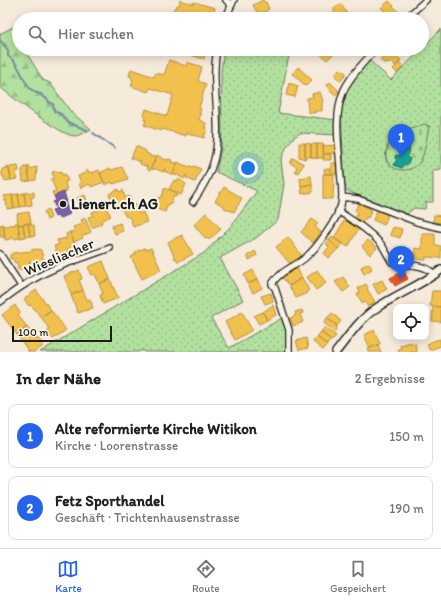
<!DOCTYPE html>
<html lang="de">
<head>
<meta charset="utf-8">
<style>
	:root { --surface:#fff; --page:#f6f6f6; --text:#202124; --muted:#757577; --line:#e0e0e0; --accent:#2563eb }
	body { margin:0; font-family:Itim,sans-serif; background:var(--page); color:var(--text) }
	.controls { position:absolute; right:12px; bottom:12px; display:grid; overflow:hidden; border-radius:8px; box-shadow:0 2px 10px #0003 }
	.controls button { width:36px; height:36px; display:grid; place-items:center; padding:0; border:0; border-bottom:1px solid var(--line); background:var(--surface); color:var(--text); font:20px sans-serif }
	.scale { position:absolute; left:12px; bottom:10px; width:100px; box-sizing:border-box; padding-left:4px; border:2px solid #1c1c1c; border-top:0; font-size:11px; line-height:14px; white-space:nowrap; color:#1c1c1c; -webkit-text-stroke:3px #f7f3e8; paint-order:stroke }
	.you { position:absolute; left:248px; top:168px; width:14px; height:14px; margin:-10px; border:3px solid #fff; border-radius:50%; background:#1a73e8; box-shadow:0 0 0 6px #1a73e833 }
	.badge { display:grid; place-items:center; width:26px; height:26px; border-radius:50%; background:var(--accent); color:#fff; font-size:13px; font-weight:700 }
	.pin { position:absolute; translate:-50% -33px; filter:drop-shadow(0 1px 2px #0008) }
	.pin::after { content:''; position:absolute; top:21px; width:14px; height:12px; background:inherit; clip-path:polygon(0 0,100% 0,50% 100%) }
	.list { margin:0; padding:0; list-style:none }
	h2 { display:flex; justify-content:space-between; align-items:center; height:52px; margin:0; padding:0 16px; font-size:17px }
	h2 small { font-size:13px; font-weight:400; color:var(--muted) }
	.list li { display:grid; grid-template-columns:26px 1fr auto; gap:12px; align-items:center; box-sizing:border-box; height:64px; margin:0 8px 8px; padding:0 8px; border:1px solid var(--line); border-radius:8px }
	.list b { display:block; font-size:15px; white-space:nowrap }
	.list p { margin:0; font-size:13px; white-space:nowrap; color:var(--muted) }
	.list em { font-size:13px; font-style:normal; color:var(--muted) }
	.icon { flex:none; width:22px; height:22px; fill:none; stroke:currentColor; stroke-width:2; stroke-linecap:round; stroke-linejoin:round }
	.map { position:relative; flex:none; width:441px; height:352px; overflow:hidden }
	.search { position:absolute; background:var(--surface); box-shadow:0 2px 10px #0003; left:12px; right:12px; top:12px; height:44px; display:flex; align-items:center; gap:10px; box-sizing:border-box; padding:0 14px; border-radius:22px; color:var(--muted); font-size:15px }
	.sheet { height:196px; background:var(--surface) }
	nav { display:flex; justify-content:space-around; align-items:center; box-sizing:border-box; height:56px; border-top:1px solid var(--line); background:var(--surface); font-size:11px; color:var(--muted) }
	nav a { display:grid; justify-items:center; gap:2px }
	nav .on { color:var(--accent) }
	.map>svg:first-child { display:block }
	.grass { fill:url(#grass-dots); stroke:#677e5e; fill-rule:evenodd }
	.forest { fill:url(#forest-firs); stroke:#677e5e }
	.cemetery { fill:url(#cemetery-stones); stroke:#677e5e; fill-rule:evenodd }
	.homes { fill:#f2c14e; stroke:#b2903f }
	.shops { fill:#e4572e; stroke:#a84529 }
	.offices { fill:#7b5ea7; stroke:#5e4a7d }
	.public { fill:#17a398; stroke:#187a73 }
	.lines { fill:none; stroke-linecap:round; stroke-linejoin:round }
	.stream { stroke:#758aa0; stroke-width:2 }
	.minor-casing { stroke:#1c1c1c; stroke-width:8 }
	.tertiary-casing { stroke:#1c1c1c; stroke-width:10 }
	.minor { stroke:#f7f3e8; stroke-width:5.5 }
	.tertiary { stroke:#f7f3e8; stroke-width:7 }
	.poi-dot { fill:#1c1c1c; stroke:#f7f3e8; stroke-width:1.5 }
	.labels { text-anchor:middle; stroke-width:4; stroke-linejoin:round; paint-order:stroke }
	.poi-label { font-size:15px; font-weight:bold; fill:#1c1c1c; stroke:#f7f3e8; text-anchor:start }
	.street-label { font-size:15px; fill:#1c1c1c; stroke:#f7f3e8 }
</style>
</head>
<body>
<div class="map">
<svg width="441" height="352" viewBox="0 0 441 352">
	<defs>
		<pattern id="grass-dots" width="8" height="8" patternUnits="userSpaceOnUse"><rect width="8" height="8" fill="#b2e09f"/><path d="M2 2h.1M6 6h.1" fill="none" stroke="#98c088" stroke-width="1.8" stroke-linecap="round"/></pattern>
		<pattern id="forest-firs" width="22" height="20" patternUnits="userSpaceOnUse"><rect width="22" height="20" fill="#b2e09f"/><path d="M5 1l3.5 6h-7zM16 11l3.5 6h-7z" fill="#98c088"/></pattern>
		<pattern id="cemetery-stones" width="16" height="16" patternUnits="userSpaceOnUse"><rect width="16" height="16" fill="#b2e09f"/><path d="M2 7V4a2 2 0 0 1 4 0v3zM10 15v-3a2 2 0 0 1 4 0v3z" fill="#98c088"/></pattern>
	</defs>
	<rect width="100%" height="100%" fill="#f6eada"/>
	<filter id="ink" filterUnits="userSpaceOnUse"><feTurbulence type="fractalNoise" baseFrequency=".025" numOctaves="2"/><feDisplacementMap in="SourceGraphic" scale="8" xChannelSelector="R" yChannelSelector="G"/><feConvolveMatrix kernelMatrix="1 2 1 2 8 2 1 2 1" color-interpolation-filters="sRGB"/></filter>
	<g filter="url(#ink)">
		<!-- grass -->
		<path class="grass" d="M441 29V169L433 170V202H426L425 209 414 208 407 214 345 190 341 111 348 88 369 60 391 80ZM424 125 429 126 421 161 404 170 386 161C382 136 406 132 424 125Z
			M224 49H282L289 55 278 113 336 120V135L300 133 293 138 286 148 281 160 284 184 278 220 256 238 220 258 243 300 211 318 229 348 284 317 287 330V352H144L143 350 138 352H40L204 253 230 227 257 191 216 172 221 149 222 131 221 71Z"/>
		<!-- forest -->
		<path class="forest" d="M13 27 19 39V49H24L43 80 50 83 71 112 91 129C86 132 80 136 74 136 60 135 12 97 0 87V34Z"/>
		<!-- cemetery -->
		<path class="cemetery" d="M424 124 429 126C427 135 425 154 420 162 409 177 380 170 387 149 388 144 392 139 396 136 404 131 415 128 424 124ZM407 146 410 147 409 150 410 151 407 157 410 159 407 165 404 163 402 168 394 165 397 159 395 158 396 155 399 156Z"/>
		<!-- homes -->
		<path class="homes" d="M180 0 194 4V2L215 8 213 19H194L188 17V19L172 15 174 8H176L177 5 179 6Z
			M263 0 265 3 266 2 269 9 259 16 253 5Z
			M389 1 394 6H393L398 12 394 15 396 18 395 19H389L383 13 385 11 381 8Z
			M341 4 347 14 340 18V19H330L333 16 331 14 335 11 333 8Z
			M149 49H206L204 59 183 53 182 55 165 51 164 53Z
			M317 49H327L333 54 327 60 316 50Z
			M381 49H383L391 57 394 54 401 60 396 66 391 62 389 64 387 62 385 64 380 60 383 56 379 51Z
			M383 49H400L391 57Z
			M169 60 186 66 187 62 202 67 198 81 206 84 199 108 201 109 199 114H201L199 120 206 123 205 128H207L204 138 187 133 186 136 162 129 161 131 144 125 146 120H144L145 117 144 116 146 109 167 116 173 95 150 88 148 92 131 86 133 81 132 80V77L129 76 131 69 154 77 156 73 164 75Z
			M399 63 403 67 397 73 393 69Z
			M298 67 312 80 306 86 292 74Z
			M339 69 346 73 341 81 335 76Z
			M330 82 339 91 335 96 327 85Z
			M289 83 298 86 295 97 286 95Z
			M320 92 323 102 322 103V111H315V113L308 112 307 98 313 97 312 94Z
			M299 143H305V159L299 157Z
			M305 143 311 144V157H307L305 159Z
			M311 144H317V159L315 158 311 157Z
			M317 144H323V158H318L317 159Z
			M336 145 337 153 324 154 323 146Z
			M136 146 146 151V153L150 155V156L156 157 150 171 147 169 148 167 140 164 141 161 140 160 139 162 131 158Z
			M324 154H331V160H323Z
			M157 155 163 159 168 160V159L172 160 171 162 177 163 173 175 164 171 165 169H164L163 172 154 168V170L151 168Z
			M293 158 304 164 298 173 295 171 297 167 290 163Z
			M178 162 182 164 185 166V165L189 167 190 166 193 167 194 166 201 169 195 182 186 178 187 176 186 175 184 179 176 174V176L173 174Z
			M331 163H336L337 174H325L324 169H330V172H331Z
			M7 166H8L11 180 4 181V177L2 176V169L7 168Z
			M18 166 19 171 16 172 17 179 11 180 9 167Z
			M29 166V169L37 167 36 180 30 181 27 167Z
			M25 167H27L30 181 23 182 22 170Z
			M122 167 128 179 113 184 112 182 105 185 100 173 110 168 111 170Z
			M88 170 89 173 92 172V173L99 170 104 182 91 187 90 184 81 188 79 183 81 182 78 176 85 173V172Z
			M57 171 58 172 61 171 62 175 65 174 68 181 65 182 67 191 54 196 52 192 56 191 51 179 54 178 52 172Z
			M323 174H334L333 199H323Z
			M311 176 312 184 301 186 300 178Z
			M179 179 186 184 181 195 169 189 174 180 178 181Z
			M312 184 313 192 302 194 301 186Z
			M224 187 242 198 234 212 224 208 225 207 215 201Z
			M164 188 178 193 176 197 174 196 171 204 169 203 165 212 154 208 159 197 160 198 163 194Z
			M118 189 119 192 123 190 125 198 129 196 132 203 119 209 114 201H112L109 194Z
			M34 192V197H31L32 205 26 206 24 193Z
			M24 193 26 206 20 207 18 194Z
			M18 194 20 207 14 208 12 195Z
			M12 195 14 208 7 209 6 200 4 201 3 196Z
			M85 195 88 203 80 206 77 198Z
			M359 203 372 210 368 218 366 217 362 224 354 220 358 213 355 210Z
			M104 204 111 216 101 221 102 223 92 228 88 217 93 216 92 212 101 209 100 205Z
			M131 204 132 206 136 204 139 214 143 212 147 222 133 227 131 220 127 216 126 217 121 208Z
			M48 209 51 218 47 220 44 212Z
			M377 210 388 215 384 225 373 220Z
			M29 212 31 223 18 225 17 214Z
			M206 213 221 229 209 240 207 238 206 239 194 225Z
			M434 215 441 216V223L433 222Z
			M85 218 91 232 82 236 83 238 74 242 70 232 75 231 73 227 83 224 81 220Z
			M312 219 318 223 315 227 321 232 313 243 301 232Z
			M345 219 359 228 348 247 334 238Z
			M15 223H18L20 238 14 239V238H11V239L5 240 3 225 7 226 12 224V225H15Z
			M28 223 30 236 25 237 23 224Z
			M28 223H31V225H34L35 236H30Z
			M120 223 123 231 115 234 112 226Z
			M3 224 5 237H0V225Z
			M23 224 25 237 20 238 18 225Z
			M393 227 402 229 400 238 390 235Z
			M70 232 75 245 67 249 68 252 58 256 54 246 59 245 57 240 67 238 66 234Z
			M422 234H435V245L441 246V258L426 257V260L415 259V248L422 249Z
			M182 235 193 254 178 262 176 258 175 259 168 242Z
			M288 237 302 256 291 265 276 247Z
			M332 237 343 244 338 249 329 240Z
			M329 240 338 249 329 258 324 253 329 247 326 244Z
			M368 240 377 248 370 255 362 246Z
			M145 248 146 250 151 248 161 270 142 279 131 257 136 254 135 252Z
			M37 249 41 250 44 262 31 265 30 261H29L30 269 18 270 17 262 15 263 12 258 10 259V255L13 253 30 251 31 250Z
			M403 250H404V261H395V252H402Z
			M255 251 257 255 249 260 247 256Z
			M103 261 110 279 99 284 95 274 92 275 88 267Z
			M369 263 372 269 364 274 361 267Z
			M297 268 302 278 289 286 282 277Z
			M79 270 82 279 79 280 83 290 71 295 64 276Z
			M253 270 258 279 248 284 244 275Z
			M317 270 326 283 316 290 307 277Z
			M343 277 350 287 343 292 335 282Z
			M302 278 309 290 306 292 307 293 296 298 289 286Z
			M110 279 118 298 103 304 100 295 103 294 99 284Z
			M258 279 262 288 253 293 248 284Z
			M382 280 387 289 378 294 373 284Z
			M366 284 368 288 367 289 375 302 368 307 365 302 363 304 357 294 360 293 358 288Z
			M36 290 51 310 41 317 31 305 29 306 24 299Z
			M83 290 87 300 90 299 93 308 78 313 71 295Z
			M432 291H441V307L430 306Z
			M271 293 273 301 265 304 261 296Z
			M15 305 20 313 18 315 27 327 17 335 2 315Z
			M273 305 276 315 267 320 263 312Z
			M433 306 441 307V322L432 321Z
			M51 310 66 330 53 339 47 332 50 330 41 317Z
			M302 310 303 313 300 314 303 322 293 326 290 318 296 315 295 312Z
			M242 312 252 330 235 340 225 322Z
			M263 312 267 320 259 324 254 316Z
			M332 313 341 321 337 326 327 318Z
			M327 318 337 326 335 332 324 323Z
			M27 327 36 340 38 338 44 345 35 352H29L17 335Z
			M325 327 336 336 332 341 321 332Z
			M374 330 380 344 370 348 364 335Z
			M321 332 331 340 327 345 317 337Z
			M317 337 327 345 323 350 313 342Z
			M306 338 308 348 299 350 296 341Z
			M440 339 441 346 429 350 427 344 430 343V342Z
			M411 342 412 344 415 343 417 352H399L398 349 401 348 400 345Z
			M378 345 381 352H369L368 349Z"/>
		<!-- shops -->
		<path class="shops" d="M404 271 408 279 395 286 390 278Z"/>
		<!-- offices -->
		<path class="offices" d="M64 192 67 202 66 203V205L70 214 59 219 58 216 55 217 52 210 56 209 53 202 56 201 54 196Z"/>
		<!-- public -->
		<path class="public" d="M407 145 410 147 409 150H410L407 157 410 159 407 165 404 163 402 168 394 165 397 159 395 158 396 155 399 156 404 146 406 147Z"/>
		<g class="lines">
			<!-- stream -->
			<path class="stream" d="M0 40 8 50V56C24 66 22 92 41 94L43 97 46 98 49 102 53 104 54 111 62 115 67 122 87 130
				M93 133 115 148"/>
			<!-- minor casing -->
			<g class="minor-casing">
				<path id="minor" d="M226 0 231 5
					M225 19 234 0
					M405 19 426 0
					M342 197 358 199 417 222 441 228
					M193 202C202 189 210 175 214 160 223 124 210 85 217 49
					M338 211C353 221 369 230 381 244 385 249 388 257 392 262 406 267 424 262 435 275
					M0 254 21 286
					M0 302C18 288 36 276 58 267 75 260 92 255 110 248
					M289 352V330L275 288 272 284C280 271 294 267 305 258 318 247 336 221 341 205 344 193 340 178 340 166 338 142 334 112 344 90 351 75 365 61 376 49"/>
			</g>
			<!-- tertiary casing -->
			<g class="tertiary-casing">
				<path id="tertiary" d="M336 352C348 337 359 320 375 309 396 294 420 286 441 270"/>
			</g>
			<!-- minor -->
			<use href="#minor" class="minor"/>
			<!-- tertiary -->
			<use href="#tertiary" class="tertiary"/>
		</g>
	</g>
	<!-- markers -->
	<circle class="poi-dot" cx="63" cy="204" r="4"/>
	<g class="labels">
		<!-- poi labels -->
		<g class="poi-label">
			<text x="71" y="209">Lienert.ch AG</text>
		</g>
		<!-- street labels -->
		<g class="street-label">
			<text transform="translate(59 257) rotate(-23)" y="5">Wiesliacher</text>
		</g>
	</g>
</svg>
<div class="controls">
<button><svg class="icon" aria-label="locate" viewBox="0 0 24 24"><circle cx="12" cy="12" r="6"/><path d="M12 2v4M12 18v4M2 12h4M18 12h4"/></svg></button>
</div>
<div class="scale">100 m</div>
<div class="you"></div>
<div class="pin badge" style="left:401px;top:157px">1</div>
<div class="pin badge" style="left:401px;top:279px">2</div>
<div class="search"><svg class="icon" aria-label="search" viewBox="0 0 24 24"><circle cx="10" cy="10" r="6"/><path d="M15 15l6 6"/></svg>Hier suchen</div>
</div>
<section class="sheet">
<h2>In der Nähe<small>2 Ergebnisse</small></h2>
<ul class="list">
<li><span class="badge">1</span><div><b>Alte reformierte Kirche Witikon</b><p>Kirche · Loorenstrasse</p></div><em>150 m</em></li>
<li><span class="badge">2</span><div><b>Fetz Sporthandel</b><p>Geschäft · Trichtenhausenstrasse</p></div><em>190 m</em></li>
</ul>
</section>
<nav>
<a class="on"><svg class="icon" aria-label="map" viewBox="0 0 24 24"><path d="M3 6l6-2 6 2 6-2v14l-6 2-6-2-6 2zM9 4v14M15 6v14"/></svg>Karte</a>
<a><svg class="icon" aria-label="directions" viewBox="0 0 24 24"><path d="M12 3l9 9-9 9-9-9zM9 14v-3h6M13 9l2 2-2 2"/></svg>Route</a>
<a><svg class="icon" aria-label="saved" viewBox="0 0 24 24"><path d="M7 4h10v16l-5-4-5 4z"/></svg>Gespeichert</a>
</nav>
</body>
</html>
